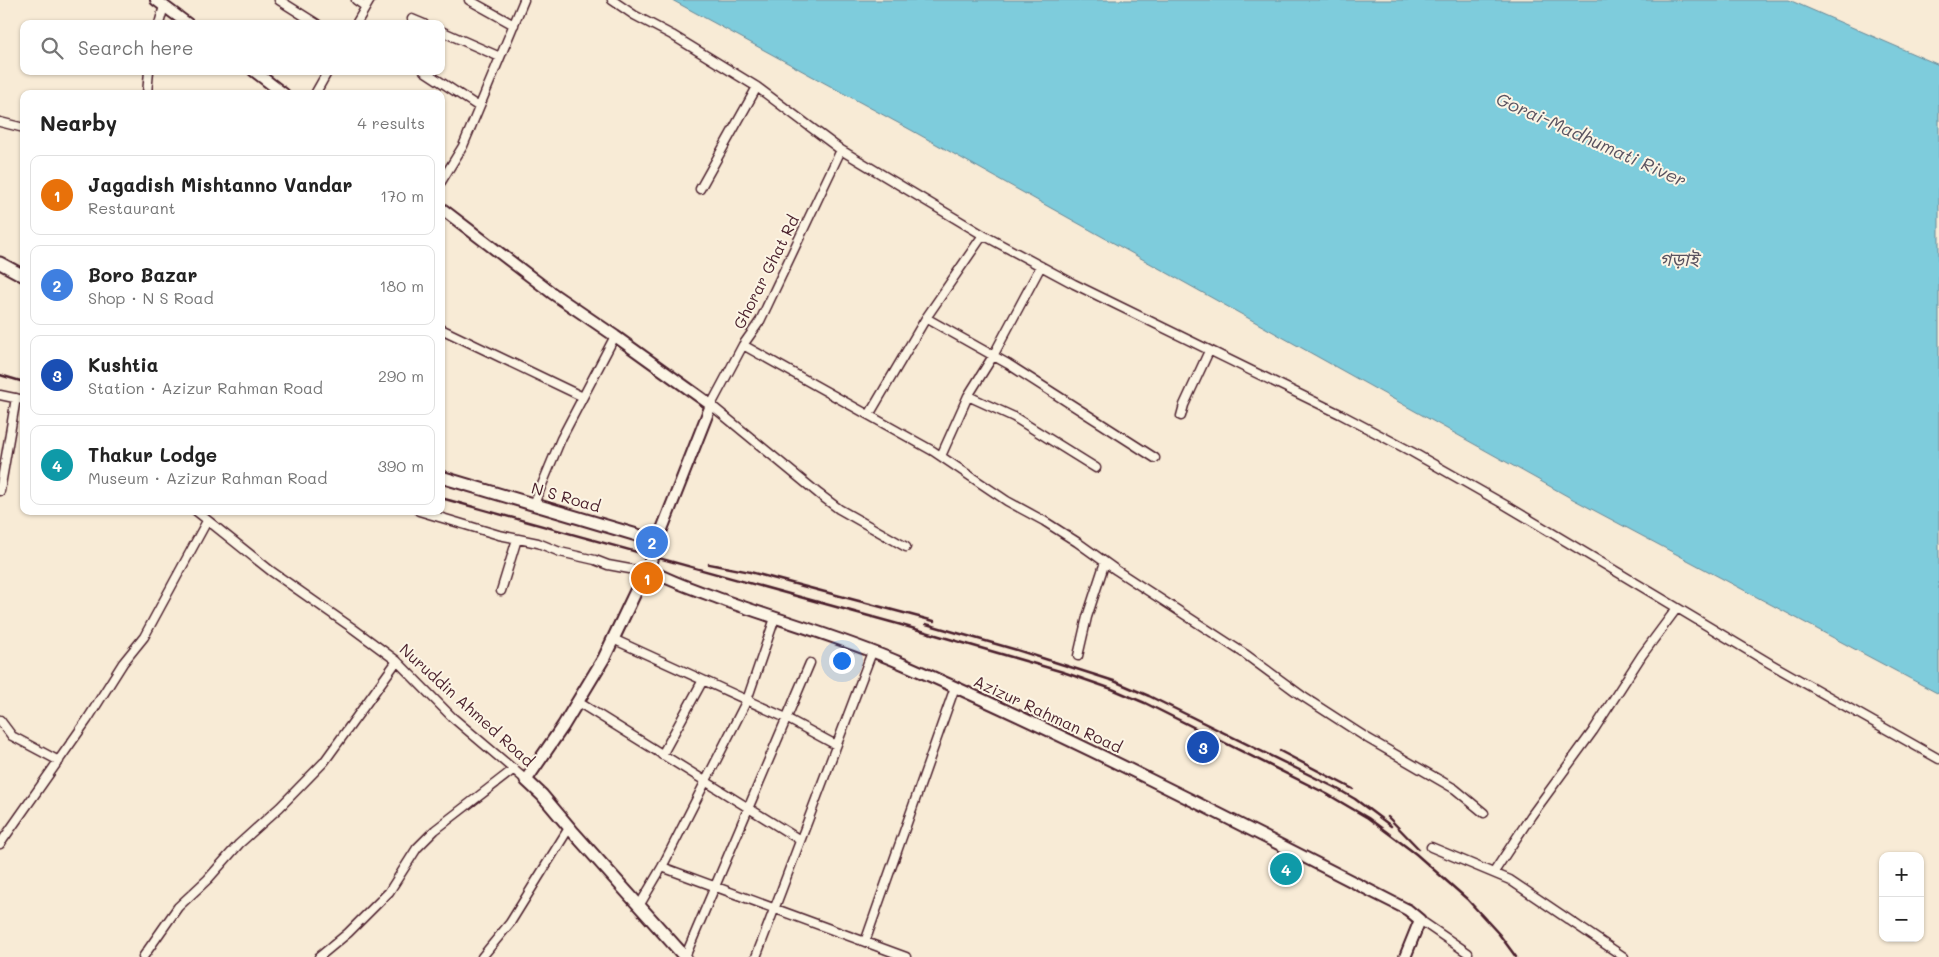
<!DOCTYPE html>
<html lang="en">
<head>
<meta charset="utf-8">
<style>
	:root { --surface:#fff; --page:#f6f6f6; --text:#222; --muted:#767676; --line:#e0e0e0; --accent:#c8321e }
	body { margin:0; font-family:Mali,"Noto Sans Bengali",sans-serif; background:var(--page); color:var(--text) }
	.controls { position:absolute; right:15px; bottom:15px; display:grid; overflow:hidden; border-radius:10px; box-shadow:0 1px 4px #0004 }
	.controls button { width:45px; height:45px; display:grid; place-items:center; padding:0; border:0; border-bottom:1px solid var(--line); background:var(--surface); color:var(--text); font:25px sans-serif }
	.you { position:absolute; left:841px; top:660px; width:18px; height:18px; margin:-12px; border:4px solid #fff; border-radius:50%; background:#1a73e8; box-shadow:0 0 0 8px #1a73e833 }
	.badge { display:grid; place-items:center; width:32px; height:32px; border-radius:50%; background:var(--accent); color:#fff; font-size:16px; font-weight:700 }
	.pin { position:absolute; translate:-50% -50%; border:2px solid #fff; box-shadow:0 1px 5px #0006 }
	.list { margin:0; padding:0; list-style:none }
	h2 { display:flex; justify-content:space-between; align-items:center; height:65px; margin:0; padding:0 20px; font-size:21px }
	h2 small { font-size:16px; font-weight:400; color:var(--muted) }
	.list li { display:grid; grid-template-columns:32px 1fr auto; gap:15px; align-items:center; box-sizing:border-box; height:80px; margin:0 10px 10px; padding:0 10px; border:1px solid var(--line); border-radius:10px }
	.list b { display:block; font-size:19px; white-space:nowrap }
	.list p { margin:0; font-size:16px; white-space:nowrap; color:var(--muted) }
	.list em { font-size:16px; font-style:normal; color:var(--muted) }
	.icon { flex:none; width:28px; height:28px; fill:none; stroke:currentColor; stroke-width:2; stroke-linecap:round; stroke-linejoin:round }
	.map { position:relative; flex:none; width:1939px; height:957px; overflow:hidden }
	.search { position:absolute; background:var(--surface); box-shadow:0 1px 4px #0004; left:20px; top:20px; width:425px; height:55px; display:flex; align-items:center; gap:12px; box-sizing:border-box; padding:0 18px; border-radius:10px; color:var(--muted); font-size:19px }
	.panel { position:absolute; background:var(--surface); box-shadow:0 1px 4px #0004; left:20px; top:90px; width:425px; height:425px; border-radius:10px }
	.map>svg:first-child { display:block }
	.water { fill:#7eccdc; stroke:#698795 }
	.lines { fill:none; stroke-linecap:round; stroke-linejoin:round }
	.minor-casing { stroke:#4a1f2b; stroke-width:11 }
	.tertiary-casing { stroke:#4a1f2b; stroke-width:14 }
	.secondary-casing { stroke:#4a1f2b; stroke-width:15 }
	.minor { stroke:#fcf5e5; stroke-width:8 }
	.tertiary { stroke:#fcf5e5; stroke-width:10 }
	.secondary { stroke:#fcf5e5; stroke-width:11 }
	.rail { stroke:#4a1f2b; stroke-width:2.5 }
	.labels { text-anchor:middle; stroke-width:4; stroke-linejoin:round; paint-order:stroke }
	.street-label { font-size:16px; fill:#4a1f2b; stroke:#fcf5e5 }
	.water-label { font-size:18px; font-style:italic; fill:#5a5360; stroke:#fcf5e5 }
</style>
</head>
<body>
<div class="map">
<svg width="1939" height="957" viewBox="0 0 1939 957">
	<rect width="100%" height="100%" fill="#f8ebd6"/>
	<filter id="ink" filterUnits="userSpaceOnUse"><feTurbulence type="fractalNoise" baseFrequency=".02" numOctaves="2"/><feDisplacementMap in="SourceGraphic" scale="10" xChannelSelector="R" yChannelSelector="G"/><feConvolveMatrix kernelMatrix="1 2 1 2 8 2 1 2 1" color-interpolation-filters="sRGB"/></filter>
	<g filter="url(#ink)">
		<!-- water -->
		<path class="water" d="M672 0H1789L1939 65V694L1569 497 911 130Z"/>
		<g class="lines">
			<!-- minor casing -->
			<g class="minor-casing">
				<path id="minor" d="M279 0 317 24
					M356 0 366 7
					M469 0 514 25
					M612 0 634 15 672 35 757 87 841 150 983 235 1074 284 1340 414 1412 452 1507 506 1771 664 1939 759
					M412 19 424 24
					M159 24 164 6
					M356 24 370 0
					M441 31 500 57
					M424 71 479 107
					M147 94 149 71
					M315 94 328 71
					M0 122 24 128
					M841 150 760 321 743 345 711 405 819 494 839 509 906 547
					M441 182 463 146 524 0
					M700 189 757 87
					M926 318 1008 364 1155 458
					M441 329 583 397
					M743 345 933 451 1007 501 1044 521 1077 542 1116 570 1245 654 1302 696 1367 738 1455 789 1484 813
					M0 395 24 400
					M968 396 1014 417 1096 468
					M869 415 926 318 983 235
					M1181 416 1184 405 1209 351
					M941 456 968 396 993 356 1041 266
					M0 491 16 398
					M534 504 561 439 615 336
					M196 511 271 571 351 627 397 661 452 717 526 780
					M419 511 499 535 538 543 560 552 595 560 608 565 646 572
					M501 591 517 539
					M613 639 786 718 836 745
					M1078 656 1087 617 1105 562
					M578 702 800 840
					M0 720 12 736 59 761
					M662 755 703 680
					M0 844 87 720 123 663 144 637 207 521
					M1431 847 1510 880 1624 957
					M662 867 906 957
					M1494 872 1531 816 1593 731 1642 655 1677 608
					M639 906 662 867 747 700 775 618
					M1420 920 1468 953
					M865 942 955 687
					M143 957 178 907 208 879 239 844 280 807 324 762 397 661
					M319 957 348 933 389 892 417 848 435 830 514 769
					M482 957 510 923 569 828
					M685 957 810 663
					M756 957 872 652"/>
			</g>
			<!-- tertiary casing -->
			<g class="tertiary-casing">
				<path id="tertiary" d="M156 0 188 24
					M254 71 284 94
					M441 208 552 293 615 336 711 405 655 547
					M648 569C673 583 699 591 726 601 785 622 846 639 903 664 1075 739 1242 825 1408 910L1420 920 1405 957"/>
			</g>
			<!-- secondary casing -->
			<g class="secondary-casing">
				<path id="secondary" d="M0 263 24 276
					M441 477 647 538 655 547 648 569 644 574 604 658 563 726 526 780 542 795 574 833 685 957"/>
			</g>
			<!-- minor -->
			<use href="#minor" class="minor"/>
			<!-- tertiary -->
			<use href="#tertiary" class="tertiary"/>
			<!-- secondary -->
			<use href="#secondary" class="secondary"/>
			<!-- rail -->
			<path class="rail" d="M0 375 24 382
				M441 498 898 624 1063 672 1112 689 1145 703 1327 794 1368 818 1416 854 1467 899 1499 934 1516 957
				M709 564 750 572 934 621
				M926 624 1017 650 1114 681 1149 696 1334 787 1355 799 1391 826
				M1280 751 1353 789
				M1388 817 1419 849"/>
		</g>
	</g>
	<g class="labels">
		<!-- street labels -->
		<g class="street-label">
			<text transform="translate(766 272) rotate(-63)" y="6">Ghorar Ghat Rd</text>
			<text transform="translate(566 497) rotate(16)" y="6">N S Road</text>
			<text transform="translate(467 705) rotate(42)" y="6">Nuruddin Ahmed Road</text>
			<text transform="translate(1048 714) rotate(25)" y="6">Azizur Rahman Road</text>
		</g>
		<!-- water labels -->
		<g class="water-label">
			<text transform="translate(1591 140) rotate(24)" y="6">Gorai-Madhumati River</text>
			<text x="1679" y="266">গড়াই</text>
		</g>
	</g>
</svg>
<div class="controls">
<button>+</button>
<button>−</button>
</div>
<div class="you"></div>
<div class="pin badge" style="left:647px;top:578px;background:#e8710a">1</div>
<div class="pin badge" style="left:652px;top:542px;background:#3f7fe0">2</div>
<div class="pin badge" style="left:1203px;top:747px;background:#1a4fb4">3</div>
<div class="pin badge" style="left:1286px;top:869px;background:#0f9aa8">4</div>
<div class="search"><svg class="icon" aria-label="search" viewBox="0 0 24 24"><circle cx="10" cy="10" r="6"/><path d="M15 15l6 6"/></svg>Search here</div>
<section class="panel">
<h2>Nearby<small>4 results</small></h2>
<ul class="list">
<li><span class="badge" style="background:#e8710a">1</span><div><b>Jagadish Mishtanno Vandar</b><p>Restaurant</p></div><em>170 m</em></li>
<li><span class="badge" style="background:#3f7fe0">2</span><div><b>Boro Bazar</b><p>Shop · N S Road</p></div><em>180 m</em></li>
<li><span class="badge" style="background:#1a4fb4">3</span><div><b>Kushtia</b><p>Station · Azizur Rahman Road</p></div><em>290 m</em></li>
<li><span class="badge" style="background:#0f9aa8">4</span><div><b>Thakur Lodge</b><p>Museum · Azizur Rahman Road</p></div><em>390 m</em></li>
</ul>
</section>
</div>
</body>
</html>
